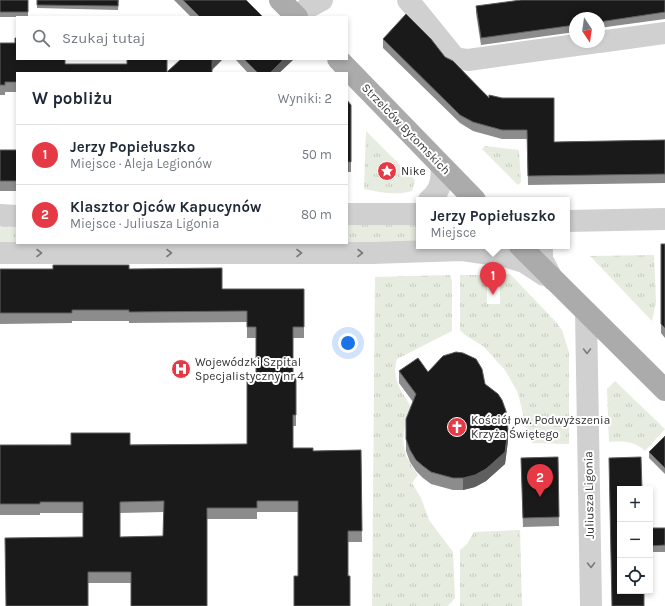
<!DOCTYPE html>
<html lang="pl">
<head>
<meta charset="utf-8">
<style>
	:root { --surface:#fff; --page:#f2f2f3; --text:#1f2937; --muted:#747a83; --line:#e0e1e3; --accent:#e63946 }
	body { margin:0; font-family:Karla,sans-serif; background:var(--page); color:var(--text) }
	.controls { position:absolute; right:12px; bottom:12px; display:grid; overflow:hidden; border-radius:0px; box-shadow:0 2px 6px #0003 }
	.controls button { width:36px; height:36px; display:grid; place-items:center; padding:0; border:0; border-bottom:1px solid var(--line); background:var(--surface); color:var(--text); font:20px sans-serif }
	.compass { position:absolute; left:569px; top:12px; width:36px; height:36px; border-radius:50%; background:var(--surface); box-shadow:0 2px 6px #0003; rotate:167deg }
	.you { position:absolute; left:348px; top:343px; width:14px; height:14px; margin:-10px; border:3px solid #fff; border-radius:50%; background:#1a73e8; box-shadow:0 0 0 6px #1a73e833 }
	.badge { display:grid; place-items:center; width:26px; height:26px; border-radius:50%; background:var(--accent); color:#fff; font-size:13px; font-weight:700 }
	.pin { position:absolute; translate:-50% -33px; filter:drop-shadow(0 1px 2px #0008) }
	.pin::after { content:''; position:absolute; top:21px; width:14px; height:12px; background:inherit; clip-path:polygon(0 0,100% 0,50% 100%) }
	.popup { position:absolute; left:416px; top:197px; width:154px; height:52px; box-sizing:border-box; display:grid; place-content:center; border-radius:0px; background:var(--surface); filter:drop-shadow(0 1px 3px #0005); font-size:13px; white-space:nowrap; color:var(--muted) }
	.popup b { font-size:15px; color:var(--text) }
	.popup::after { content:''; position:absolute; left:50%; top:100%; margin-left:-8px; border:8px solid transparent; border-top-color:var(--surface) }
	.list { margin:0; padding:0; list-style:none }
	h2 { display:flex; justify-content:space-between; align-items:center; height:52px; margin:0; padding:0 16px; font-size:17px }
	h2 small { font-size:13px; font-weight:400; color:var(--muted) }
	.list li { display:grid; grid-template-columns:26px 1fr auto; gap:12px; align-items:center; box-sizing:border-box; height:60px; padding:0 16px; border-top:1px solid var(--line) }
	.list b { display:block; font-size:15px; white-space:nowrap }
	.list p { margin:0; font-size:13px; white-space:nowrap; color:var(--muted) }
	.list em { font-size:13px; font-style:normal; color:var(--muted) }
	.icon { flex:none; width:22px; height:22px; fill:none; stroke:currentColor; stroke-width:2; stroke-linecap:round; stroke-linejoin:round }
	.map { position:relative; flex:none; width:665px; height:606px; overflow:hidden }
	.search { position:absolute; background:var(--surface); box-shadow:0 2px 6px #0003; left:16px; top:16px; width:332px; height:44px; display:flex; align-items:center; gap:10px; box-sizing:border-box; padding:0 14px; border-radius:0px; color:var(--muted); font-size:15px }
	.panel { position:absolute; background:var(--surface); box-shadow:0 2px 6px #0003; left:16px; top:72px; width:332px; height:172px; border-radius:0px }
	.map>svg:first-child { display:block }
	.grass { fill:url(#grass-tufts) }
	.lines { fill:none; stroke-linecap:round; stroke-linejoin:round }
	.minor { stroke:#d0d0d0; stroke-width:22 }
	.major { stroke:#ababab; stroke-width:22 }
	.wall { fill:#8c8c8c; fill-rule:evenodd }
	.shaded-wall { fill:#5f5f5f }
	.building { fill:#1a1a1a; stroke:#5f5f5f; fill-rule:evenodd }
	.oneway { stroke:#7a7a7a }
	.labels { text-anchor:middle; stroke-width:4; stroke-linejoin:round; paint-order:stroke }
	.street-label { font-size:12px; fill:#333; stroke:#fff }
	.poi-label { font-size:12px; fill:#333; stroke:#fff; text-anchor:start }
</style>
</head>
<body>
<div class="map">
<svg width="665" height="606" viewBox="0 0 665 606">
	<defs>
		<pattern id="grass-tufts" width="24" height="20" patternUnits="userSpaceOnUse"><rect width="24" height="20" fill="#e6ecdf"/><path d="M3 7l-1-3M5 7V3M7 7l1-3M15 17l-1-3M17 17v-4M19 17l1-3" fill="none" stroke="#c6cbc0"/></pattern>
	</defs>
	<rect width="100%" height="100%" fill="#fff"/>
	<!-- grass -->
	<path class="grass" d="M366 131 415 180 412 191C396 196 380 192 364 189Z
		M485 146 519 150 521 182 518 185 482 149Z
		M0 225H17V243L0 244Z
		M347 225H419V244L347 243Z
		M654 255 656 302 652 321 590 256Z
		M500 274H510L556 322 562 330 569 352V444L532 443 529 438 518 393 505 370 483 346 465 335 460 330V275H487V304H500Z
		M450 275 452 280V331L397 359C391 381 402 391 413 410 398 434 401 453 418 475L412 483 421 498 429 520 453 552 455 598 448 606H372L375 277Z
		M615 381 665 429 645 451C635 441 622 441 609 442L607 389Z
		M520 530 522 606H460V550L467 544 474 532Z"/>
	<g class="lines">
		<!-- minor -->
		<path class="minor" d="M408 0 455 58 468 60 598 42
			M297 17 307 8 322 0
			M599 42 665 33
			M429 200C441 191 443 179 441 166
			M347 214H419
			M0 215 17 216
			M567 221 665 219
			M542 246V259L553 280
			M0 253H372L462 250 504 256 524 262 544 275
			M586 312 591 606"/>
		<!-- major -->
		<path class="major" d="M280 0 297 17
			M338 59 475 200
			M520 246 665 390"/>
	</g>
	<!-- wall -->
	<path class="wall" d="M0 0H28V17H0Z
		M37 0H119L118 10 37 8Z
		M174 0H246L263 17H191Z
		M665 0V19L599 28V18H575V32L481 45 476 13V6Z
		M383 39 445 57 489 97 554 142 665 140V183L528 185 527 139H502L473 131 460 123 383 48Z
		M0 43 65 64 167 72 212 70V73H17V92H5V95H0Z
		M235 59H294L279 73H248Z
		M351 105V172H348V182L347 183Z
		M0 150H17V191H0Z
		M661 244H665V338L661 333Z
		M0 269H129L222 289H304V338H293V379L296 378V426H293V448L313 451 361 450 362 542H348L298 576V512H257V519H207L131 583H88L83 537V513H40V515H0V445L247 444 256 377V338H247V322L129 323V321H72V323L0 324ZM164 512 163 536 120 537V513Z
		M399 371 428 372 485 384 508 441 505 464 486 481 475 487 463 490H453L431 484 423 478 416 471 410 462 406 451V419L413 402 399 383Z
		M665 436V474L649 458V452Z
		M558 457 559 526 523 527 521 458Z
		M650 528H665V552H650Z"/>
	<!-- shaded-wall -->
	<path class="shaded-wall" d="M214 59H223L212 70V61Z
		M284 59H294L279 73H270Z
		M348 172V182L347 183V173Z
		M508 430V441L505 464 486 481 475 487 463 490V478Z"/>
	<!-- building -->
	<path class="building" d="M0 0H28V12H0Z
		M37 0H118V6L37 5Z
		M183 0H246L263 17H200Z
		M521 0H665V12L599 22V18H575V25L481 38 476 6Z
		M406 14 431 39 445 57 453 61 489 98V95L502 98H554V142L665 140V174L528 176 527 130H502L473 122 460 115 383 39Z
		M15 38H17V59H65V64H127V59H167V72L181 59H214L212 61V73H17V82H5V85H0V43H15Z
		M244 59H284L270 73H258Z
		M347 100 351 105V162H348V172L347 173Z
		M0 150H17V181H0Z
		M661 244H665V328L661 324Z
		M53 265H129V269L222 268V289H304V327H293V379L296 378V415H293V448H313V451L361 450 362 531H348V576H350V606H294V576H298V501H257V508H207V606H131V572H88V606H6L5 538 83 537V502H40V504H0V445H71V433H130V445L247 444V377H256V327H247V311L129 312V310H72V313H0V269H53ZM164 501 163 536 120 537V502Z
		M456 352 463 353 476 359 482 369 485 384 498 394 502 400 506 411 508 430 505 452 486 469 475 475 463 478H453L431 472 423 466 416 460 410 450 406 439V419L416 394 399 371 418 358 428 372 443 356Z
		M665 436V468L649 452Z
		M558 457 559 517 523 518 521 458Z
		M641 457 642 489H620V591H644V606H612L609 458Z
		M650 528H665V545L650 546Z"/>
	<!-- one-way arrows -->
	<defs><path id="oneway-chevron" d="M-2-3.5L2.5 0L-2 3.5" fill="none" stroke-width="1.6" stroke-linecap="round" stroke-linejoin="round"/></defs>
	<g class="oneway">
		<use href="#oneway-chevron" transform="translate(39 253)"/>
		<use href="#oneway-chevron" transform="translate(169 253)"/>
		<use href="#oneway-chevron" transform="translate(299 253)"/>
		<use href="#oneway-chevron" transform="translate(360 253)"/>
		<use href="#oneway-chevron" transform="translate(587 351) rotate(89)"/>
		<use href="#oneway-chevron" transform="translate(591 565) rotate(89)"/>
	</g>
	<!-- icons -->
	<defs>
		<g id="sight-disc" transform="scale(1)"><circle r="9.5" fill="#e63946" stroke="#fff"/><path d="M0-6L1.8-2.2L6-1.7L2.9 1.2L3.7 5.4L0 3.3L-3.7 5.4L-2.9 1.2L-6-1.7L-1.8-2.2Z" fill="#fff"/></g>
		<g id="hospital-disc" transform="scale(1)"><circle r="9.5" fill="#e63946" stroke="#fff"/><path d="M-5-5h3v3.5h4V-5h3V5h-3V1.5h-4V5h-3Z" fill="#fff"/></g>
		<g id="church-disc" transform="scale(1)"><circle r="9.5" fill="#e63946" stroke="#fff"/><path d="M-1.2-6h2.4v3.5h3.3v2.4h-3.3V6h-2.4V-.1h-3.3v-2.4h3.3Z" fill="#fff"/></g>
	</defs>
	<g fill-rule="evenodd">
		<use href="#sight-disc" x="387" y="171"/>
		<use href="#hospital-disc" x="181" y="369"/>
		<use href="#church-disc" x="457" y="427"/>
	</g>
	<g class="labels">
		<!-- street labels -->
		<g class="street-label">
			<text transform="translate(406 129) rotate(46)" y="4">Strzelców Bytomskich</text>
			<text transform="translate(589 495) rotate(-91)" y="4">Juliusza Ligonia</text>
		</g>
		<!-- poi labels -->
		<g class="poi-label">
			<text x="401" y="175">Nike</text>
			<text x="195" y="366">Wojewódzki Szpital<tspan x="195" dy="14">Specjalistyczny nr 4</tspan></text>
			<text x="471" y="424">Kościół pw. Podwyższenia<tspan x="471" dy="14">Krzyża Świętego</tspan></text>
		</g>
	</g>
</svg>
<div class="controls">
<button>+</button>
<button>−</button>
<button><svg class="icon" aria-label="locate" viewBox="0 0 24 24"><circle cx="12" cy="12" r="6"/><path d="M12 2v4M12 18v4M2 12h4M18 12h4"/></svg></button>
</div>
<svg class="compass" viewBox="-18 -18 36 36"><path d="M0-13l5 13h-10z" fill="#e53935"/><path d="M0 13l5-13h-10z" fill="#747a83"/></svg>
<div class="you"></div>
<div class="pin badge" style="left:493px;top:295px">1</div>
<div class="popup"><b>Jerzy Popiełuszko</b>Miejsce</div>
<div class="pin badge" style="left:540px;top:497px">2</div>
<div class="search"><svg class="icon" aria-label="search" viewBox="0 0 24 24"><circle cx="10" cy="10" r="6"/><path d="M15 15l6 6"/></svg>Szukaj tutaj</div>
<section class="panel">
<h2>W pobliżu<small>Wyniki: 2</small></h2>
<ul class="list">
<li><span class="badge">1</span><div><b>Jerzy Popiełuszko</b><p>Miejsce · Aleja Legionów</p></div><em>50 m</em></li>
<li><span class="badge">2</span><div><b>Klasztor Ojców Kapucynów</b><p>Miejsce · Juliusza Ligonia</p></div><em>80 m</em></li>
</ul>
</section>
</div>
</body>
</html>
